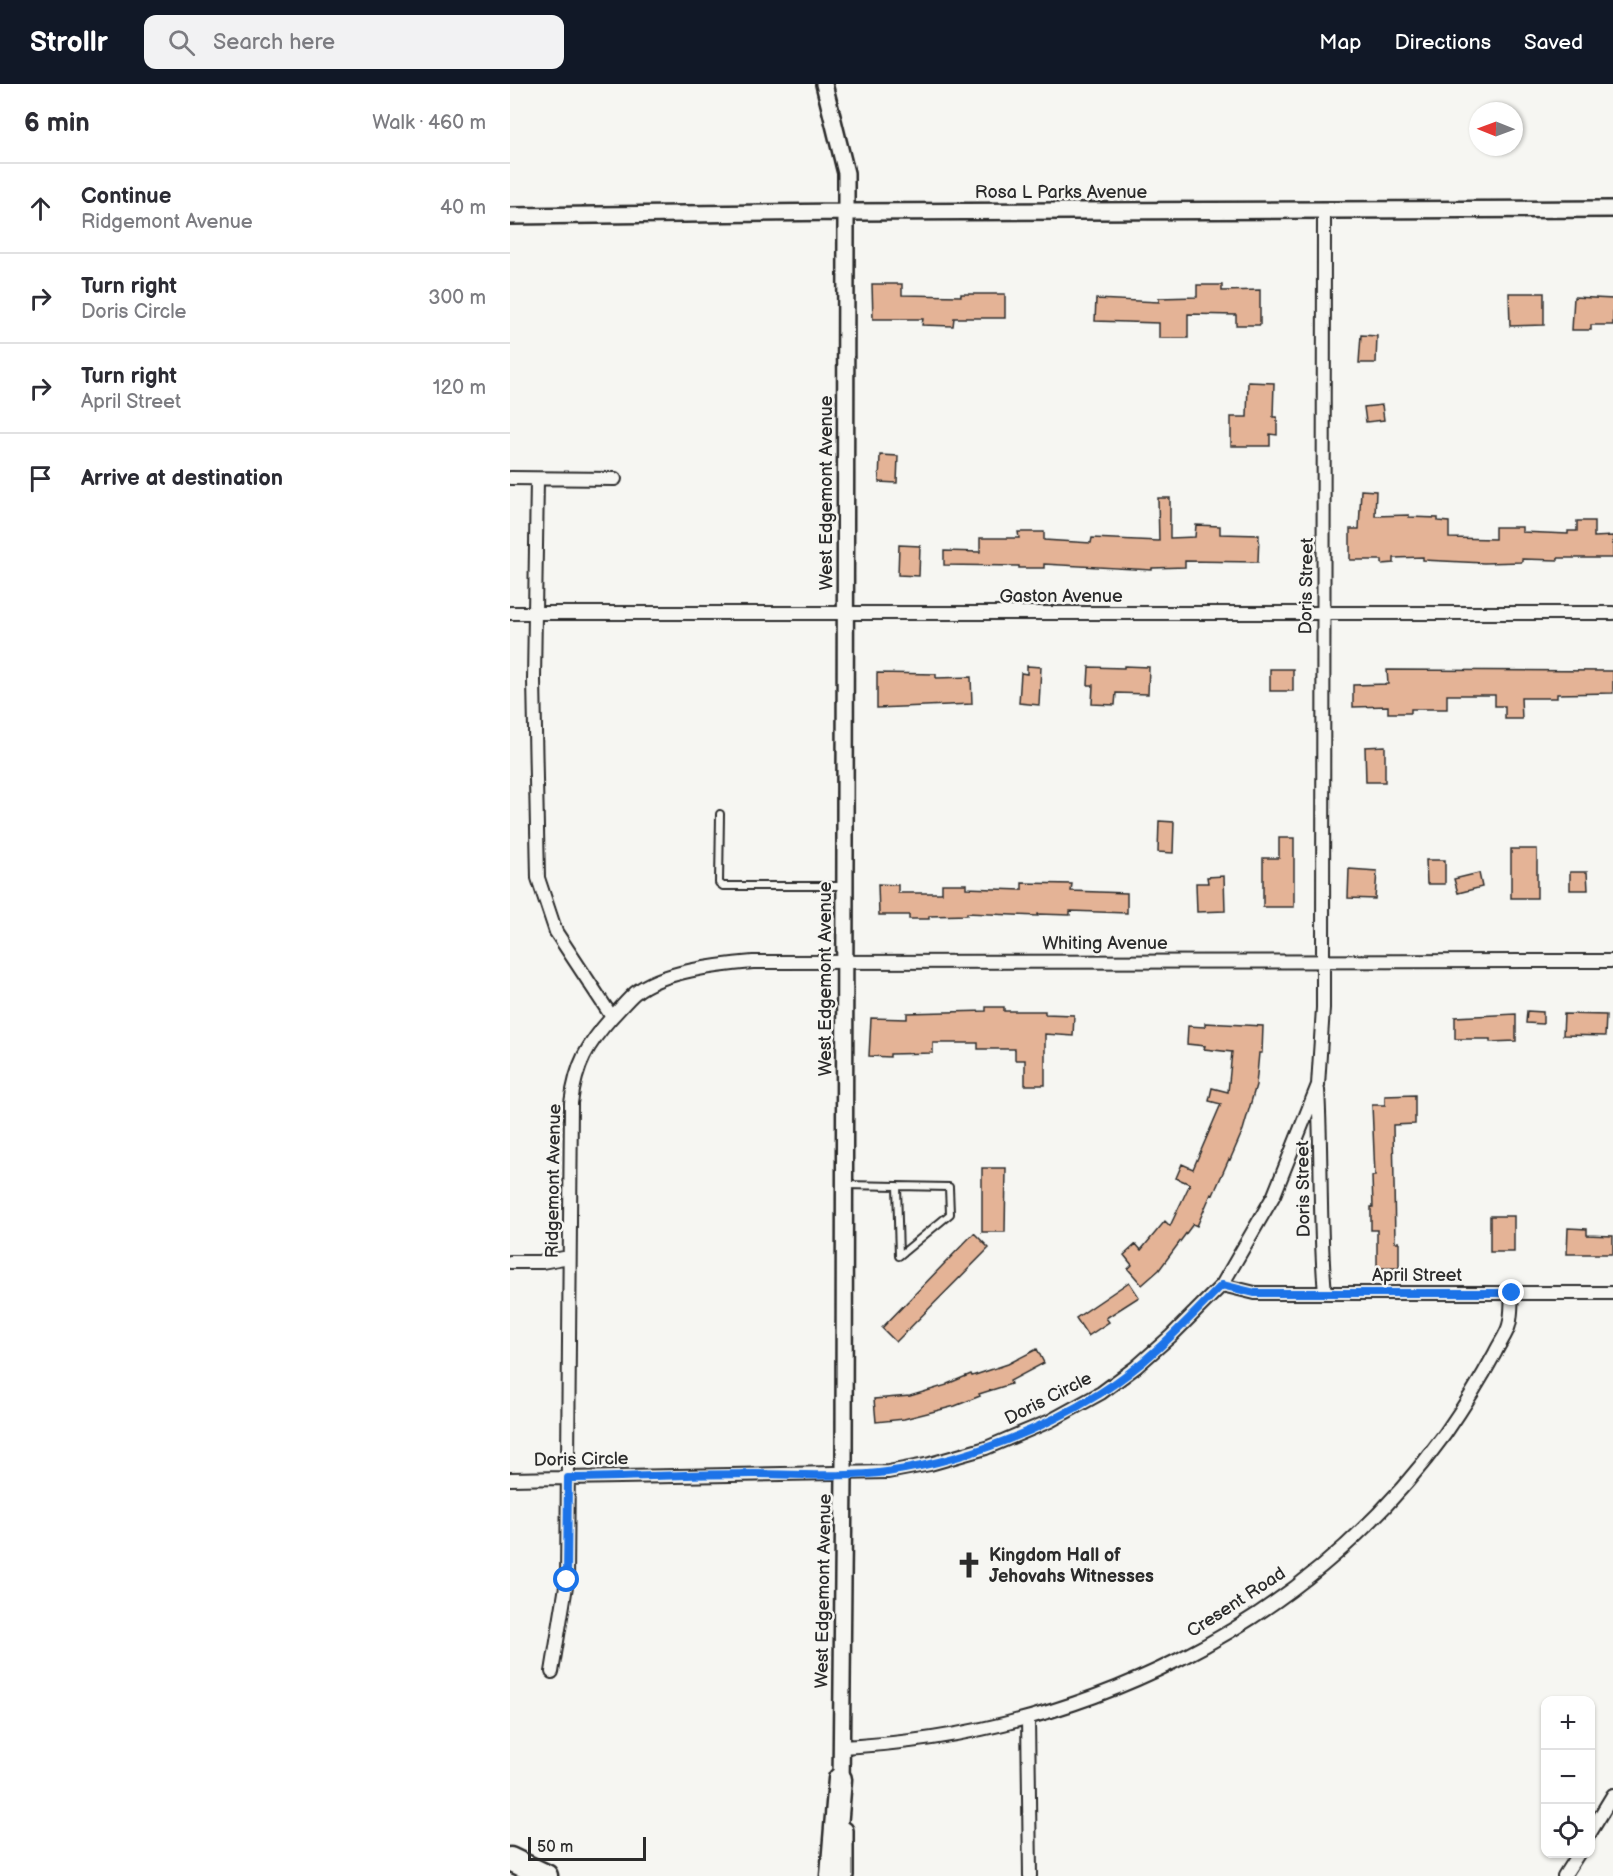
<!DOCTYPE html>
<html lang="en">
<head>
<meta charset="utf-8">
<style>
	:root { --surface:#fff; --page:#f2f2f3; --text:#2b2b33; --muted:#7c7c81; --line:#e1e1e2; --accent:#111827 }
	body { margin:0; font-family:"Balsamiq Sans",sans-serif; background:var(--page); color:var(--text) }
	.controls { position:absolute; right:18px; bottom:18px; display:grid; overflow:hidden; border-radius:12px; box-shadow:0 2px 4px #0004 }
	.controls button { width:54px; height:54px; display:grid; place-items:center; padding:0; border:0; border-bottom:2px solid var(--line); background:var(--surface); color:var(--text); font:30px sans-serif }
	.compass { position:absolute; left:959px; top:18px; width:54px; height:54px; border-radius:50%; background:var(--surface); box-shadow:0 2px 4px #0004; rotate:271deg }
	.scale { position:absolute; left:18px; bottom:15px; width:118px; box-sizing:border-box; padding-left:6px; border:3px solid #2b2b2b; border-top:0; font-size:16px; line-height:21px; white-space:nowrap; color:#2b2b2b; -webkit-text-stroke:4px #f6f6f2; paint-order:stroke }
	.stop { position:absolute; width:18px; height:18px; margin:-14px; border:4px solid #1a73e8; border-radius:50%; background:#fff }
	.stop.end { background:#1a73e8; border-color:#fff; box-shadow:0 2px 6px #0008 }
	.list { margin:0; padding:0; list-style:none }
	h2 { display:flex; justify-content:space-between; align-items:center; height:78px; margin:0; padding:0 24px; font-size:26px }
	h2 small { font-size:20px; font-weight:400; color:var(--muted) }
	.list li { display:grid; grid-template-columns:39px 1fr auto; gap:18px; align-items:center; box-sizing:border-box; height:90px; padding:0 24px; border-top:2px solid var(--line) }
	.list b { display:block; font-size:22px; white-space:nowrap }
	.list p { margin:0; font-size:20px; white-space:nowrap; color:var(--muted) }
	.list em { font-size:20px; font-style:normal; color:var(--muted) }
	.icon { flex:none; width:33px; height:33px; fill:none; stroke:currentColor; stroke-width:2; stroke-linecap:round; stroke-linejoin:round }
	.map { position:relative; flex:none; width:1103px; height:1792px; overflow:hidden }
	header { display:flex; align-items:center; gap:36px; box-sizing:border-box; height:84px; padding:0 30px; background:var(--accent); color:#fff }
	header strong { font-size:28px }
	nav { display:flex; gap:33px; margin-inline-start:auto; font-size:21px }
	.search { width:420px; height:54px; background:var(--page); display:flex; align-items:center; gap:15px; box-sizing:border-box; padding:0 21px; border-radius:12px; color:var(--muted); font-size:22px }
	main { display:flex }
	aside { flex:1; background:var(--surface) }
	.map>svg:first-child { display:block }
	.building { fill:#e4b396; stroke:#2b2b2b; stroke-width:1.5 }
	.lines { fill:none; stroke-linecap:round; stroke-linejoin:round }
	.service-casing { stroke:#2b2b2b; stroke-width:10 }
	.minor-casing { stroke:#2b2b2b; stroke-width:16 }
	.tertiary-casing { stroke:#2b2b2b; stroke-width:20 }
	.motorway-casing { stroke:#2b2b2b; stroke-width:27 }
	.service { stroke:#f6f6f2; stroke-width:6 }
	.minor { stroke:#f6f6f2; stroke-width:12 }
	.tertiary { stroke:#f6f6f2; stroke-width:15 }
	.motorway { stroke:#f6f6f2; stroke-width:22 }
	.route { stroke:#1a73e8; stroke-width:8 }
	.labels { text-anchor:middle; stroke-width:5; stroke-linejoin:round; paint-order:stroke }
	.street-label { font-size:18px; fill:#2b2b2b; stroke:#f6f6f2 }
	.poi-label { font-size:18px; font-weight:bold; fill:#2b2b2b; stroke:#f6f6f2; text-anchor:start }
</style>
</head>
<body>
<header>
<strong>Strollr</strong>
<div class="search"><svg class="icon" aria-label="search" viewBox="0 0 24 24"><circle cx="10" cy="10" r="6"/><path d="M15 15l6 6"/></svg>Search here</div>
<nav><a>Map</a><a>Directions</a><a>Saved</a></nav>
</header>
<main>
<aside>
<h2>6 min<small>Walk · 460 m</small></h2>
<ul class="list">
<li><svg class="icon" aria-label="ahead" viewBox="0 0 24 24"><path d="M12 20V5M6 11l6-6 6 6"/></svg><div><b>Continue</b><p>Ridgemont Avenue</p></div><em>40 m</em></li>
<li><svg class="icon" aria-label="right" viewBox="0 0 24 24"><path d="M7 20v-9h11M14 6l5 5-5 5"/></svg><div><b>Turn right</b><p>Doris Circle</p></div><em>300 m</em></li>
<li><svg class="icon" aria-label="right" viewBox="0 0 24 24"><path d="M7 20v-9h11M14 6l5 5-5 5"/></svg><div><b>Turn right</b><p>April Street</p></div><em>120 m</em></li>
<li><svg class="icon" aria-label="arrive" viewBox="0 0 24 24"><path d="M6 21V4h12l-3 4 3 4H6"/></svg><div><b>Arrive at destination</b></div></li>
</ul>
</aside>
<div class="map">
<svg width="1103" height="1792" viewBox="0 0 1103 1792">
	<rect width="100%" height="100%" fill="#f6f6f2"/>
	<filter id="ink" filterUnits="userSpaceOnUse"><feTurbulence type="fractalNoise" baseFrequency=".0167" numOctaves="2"/><feDisplacementMap in="SourceGraphic" scale="12" xChannelSelector="R" yChannelSelector="G"/><feConvolveMatrix kernelMatrix="1 2 1 2 8 2 1 2 1" color-interpolation-filters="sRGB"/></filter>
	<g filter="url(#ink)">
		<!-- building -->
		<path class="building" d="M362 200H392V211L451 212V210H495V234H444L443 242 412 241 413 235H363Z
			M687 201H712V207L750 206V241H726V231L678 230V254H649V239L585 237 586 215 649 218V214L687 213Z
			M999 209H1034V241L1000 242Z
			M1064 213 1103 215V241H1081V246H1062Z
			M851 251 867 252 866 279H849Z
			M738 298 764 299 763 333H767V351L760 350V362H721V333H737Z
			M872 321 874 336 856 338 854 323Z
			M370 371 388 372 387 399 369 398Z
			M851 406 866 407 865 432 899 431V433L928 434V437L939 438V454L985 455V443H1012V448L1058 450V447H1067V437H1084V453L1103 452V474H1048V476L1012 475V478L974 479 913 476V473L884 474V479L872 480V476H840V445H849Z
			M648 414H660V454L685 453 686 441 710 442V450L749 451 748 478 675 477V483L642 484V486L534 480V484H509V482L434 481V467L470 468V454H509L508 448H534V456L581 459 582 454 649 457Z
			M389 461 410 462 409 492 388 491Z
			M517 582 531 583 529 621 509 619 511 589 517 590Z
			M614 582 639 583 638 610 606 609 605 621 582 620 583 601H578L579 583 614 584Z
			M760 585H783V607H760Z
			M877 586 1103 587V609L1047 610V614H1011L1012 635H995V622H985V611H937V625H901V629H878V622L843 623V601L878 600Z
			M367 589 426 590V594L461 593 462 620 367 624Z
			M875 662V698H856L855 663Z
			M649 737 664 738 663 769 648 768Z
			M769 754H784V823H753V774H769Z
			M1001 765H1027V814H1001Z
			M916 776H935V800H917Z
			M839 785 867 787 865 815 838 814Z
			M1060 788H1077L1078 806H1060Z
			M969 789 972 803 948 809 944 795Z
			M714 792 715 827 687 828 686 799H698L697 793Z
			M512 799 562 800 561 807 617 809V829L560 827V831L528 830V832L457 829V831L419 832V835H399V831H369L368 800 388 801V809H432V800H456V804L512 806Z
			M476 923H494V927H535V930L564 931 563 952 535 950V1001H515V976H505V965H468V959H423V969L380 970V973L359 972 361 934 397 935V929L476 927Z
			M1017 927 1033 928V940L1016 939Z
			M1006 930V957L980 958V955H945V933Z
			M1054 930 1096 931 1095 952 1053 951Z
			M695 939 753 942 752 969H749L746 1001 733 1046 720 1076 719 1075 703 1111 701 1110 687 1142 683 1140 649 1186 632 1201 618 1185 622 1181 614 1171 626 1160 631 1166 655 1137 660 1142 680 1100 666 1094 672 1080 683 1085 711 1020 699 1017 702 1004 718 1008 722 968 694 965 695 962 677 960 678 942 695 943Z
			M905 1011V1040L883 1041 885 1158H889V1184H867V1146H861V1123H863L862 1092H865L862 1021H875V1012Z
			M472 1084H496L495 1148H472Z
			M980 1132H1004V1168H980Z
			M1058 1144 1077 1145V1151L1103 1152V1170H1057Z
			M464 1149 479 1164 386 1258 372 1244Z
			M619 1198 629 1213 596 1234 599 1238 578 1252 566 1234Z
			M527 1265 534 1279 500 1297 501 1300 469 1310 470 1312 445 1322 394 1335 366 1338 364 1315 400 1312 437 1301V1300L461 1290 462 1292 498 1280Z"/>
		<g class="lines">
			<!-- service casing -->
			<g class="service-casing">
				<path id="service" d="M210 730 209 799 213 802H334
					M335 1101 439 1103 440 1130 389 1172 387 1102"/>
			</g>
			<!-- minor casing -->
			<g class="minor-casing">
				<path id="minor" d="M0 394 105 395
					M27 395 24 596 28 794 46 848 102 933C77 961 66 980 61 1019L57 1496 42 1588
					M0 529H1103
					M102 933C110 925 117 916 125 909 152 887 209 881 243 878L1103 877
					M808 1006C812 1074 809 1142 815 1209
					M0 1178H32L59 1173
					M712 1201 745 1209H1103
					M0 1395 378 1388 420 1380 476 1364 540 1337 591 1309 626 1283 661 1252 712 1201 764 1111 808 1001 813 924V878L814 127
					M518 1634 520 1792
					M330 1663C568 1652 794 1545 935 1350 953 1324 970 1297 985 1269 989 1260 997 1250 999 1241 1002 1231 1001 1219 1002 1209
					M1080 1749 1103 1711
					M1054 1792 1068 1770"/>
			</g>
			<!-- tertiary casing -->
			<g class="tertiary-casing">
				<path id="tertiary" d="M314 0 336 89V128L334 1390 331 1704
					M0 132 336 128 1103 125
					M335 1746V1792"/>
			</g>
			<!-- motorway casing -->
			<g class="motorway-casing">
				<path id="motorway" d="M0 1775 36 1792
					M322 1792 330 1695"/>
			</g>
			<!-- service -->
			<use href="#service" class="service"/>
			<!-- minor -->
			<use href="#minor" class="minor"/>
			<!-- tertiary -->
			<use href="#tertiary" class="tertiary"/>
			<!-- motorway -->
			<use href="#motorway" class="motorway"/>
		</g>
	</g>
	<g class="lines" filter="url(#ink)">
		<!-- route -->
		<path class="route" d="M57 1496 58 1394C121 1393 183 1390 245 1390 288 1390 335 1394 377 1388 452 1377 525 1349 589 1310 636 1281 674 1240 712 1201L745 1209H1002"/>
	</g>
	<!-- icons -->
	<defs>
		<g id="church-bare" transform="scale(2.07)"><path d="M-1.2-6h2.4v3.5h3.3v2.4h-3.3V6h-2.4V-.1h-3.3v-2.4h3.3Z" fill="#2b2b2b" stroke="#f6f6f2" stroke-width="2.5" paint-order="stroke"/></g>
	</defs>
	<g fill-rule="evenodd">
		<use href="#church-bare" x="459" y="1481"/>
	</g>
	<g class="labels">
		<!-- street labels -->
		<g class="street-label">
			<text x="551" y="114">Rosa L Parks Avenue</text>
			<text transform="translate(316 409) rotate(-90)" y="6">West Edgemont Avenue</text>
			<text transform="translate(796 502) rotate(-89)" y="6">Doris Street</text>
			<text x="551" y="518">Gaston Avenue</text>
			<text x="595" y="865">Whiting Avenue</text>
			<text transform="translate(315 895) rotate(-90)" y="6">West Edgemont Avenue</text>
			<text transform="translate(43 1097) rotate(-89)" y="6">Ridgemont Avenue</text>
			<text transform="translate(793 1105) rotate(-91)" y="6">Doris Street</text>
			<text x="907" y="1197">April Street</text>
			<text transform="translate(538 1314) rotate(-27)" y="6">Doris Circle</text>
			<text transform="translate(71 1375) rotate(-1)" y="6">Doris Circle</text>
			<text transform="translate(313 1507) rotate(-89)" y="6">West Edgemont Avenue</text>
			<text transform="translate(726 1518) rotate(-33)" y="6">Cresent Road</text>
		</g>
		<!-- poi labels -->
		<g class="poi-label">
			<text x="479" y="1477">Kingdom Hall of<tspan x="479" dy="21">Jehovahs Witnesses</tspan></text>
		</g>
	</g>
</svg>
<div class="controls">
<button>+</button>
<button>−</button>
<button><svg class="icon" aria-label="locate" viewBox="0 0 24 24"><circle cx="12" cy="12" r="6"/><path d="M12 2v4M12 18v4M2 12h4M18 12h4"/></svg></button>
</div>
<svg class="compass" viewBox="-18 -18 36 36"><path d="M0-13l5 13h-10z" fill="#e53935"/><path d="M0 13l5-13h-10z" fill="#7c7c81"/></svg>
<div class="scale">50 m</div>
<div class="stop" style="left:57px;top:1496px"></div>
<div class="stop end" style="left:1002px;top:1209px"></div>
</div>
</main>
</body>
</html>
